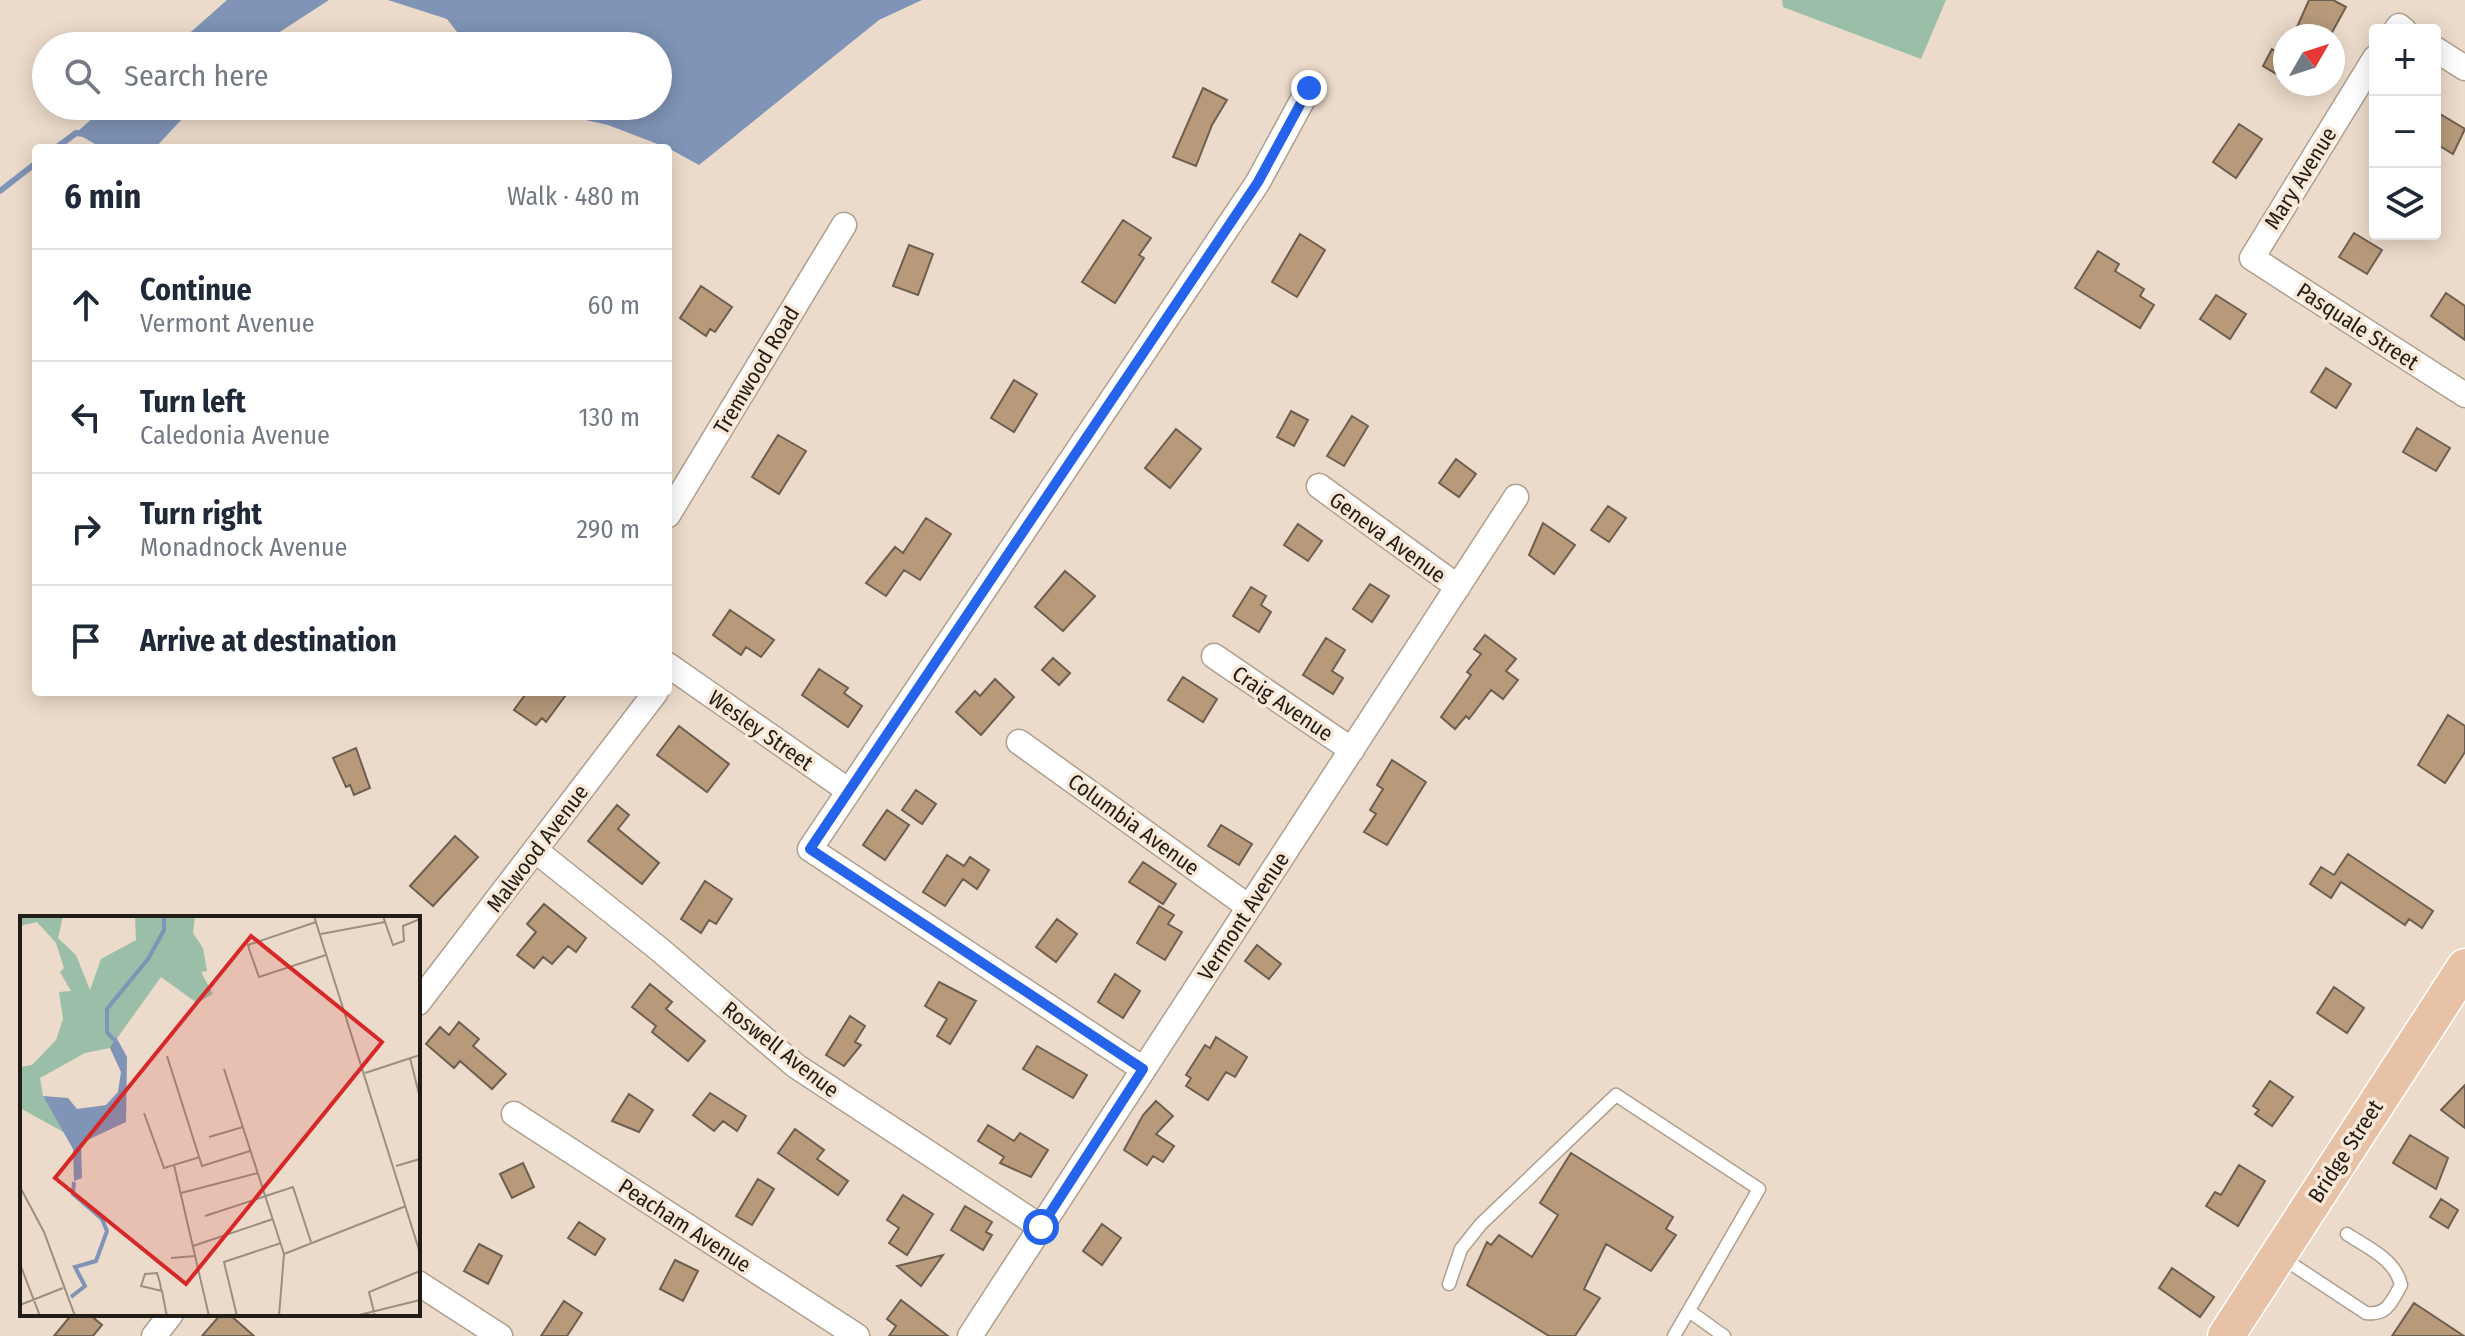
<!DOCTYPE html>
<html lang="en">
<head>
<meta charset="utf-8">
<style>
	:root { --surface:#fff; --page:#f6f6f7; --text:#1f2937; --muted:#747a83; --line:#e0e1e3 }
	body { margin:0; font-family:"Fira Sans Condensed",sans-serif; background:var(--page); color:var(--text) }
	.controls { position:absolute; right:24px; top:24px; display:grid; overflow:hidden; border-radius:8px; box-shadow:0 4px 20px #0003 }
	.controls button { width:72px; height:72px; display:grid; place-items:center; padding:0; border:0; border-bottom:2px solid var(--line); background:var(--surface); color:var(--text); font:40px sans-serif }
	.compass { position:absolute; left:2273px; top:24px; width:72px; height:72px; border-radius:50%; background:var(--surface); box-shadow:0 4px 20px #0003; rotate:51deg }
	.stop { position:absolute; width:24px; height:24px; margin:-18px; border:6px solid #2563eb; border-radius:50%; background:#fff }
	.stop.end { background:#2563eb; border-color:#fff; box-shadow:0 2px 8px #0008 }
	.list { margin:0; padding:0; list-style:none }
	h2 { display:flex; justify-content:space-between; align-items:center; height:104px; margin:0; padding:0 32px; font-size:34px }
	h2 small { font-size:26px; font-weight:400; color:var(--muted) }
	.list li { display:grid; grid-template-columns:52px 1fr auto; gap:24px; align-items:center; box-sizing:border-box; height:112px; padding:0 32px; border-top:2px solid var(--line) }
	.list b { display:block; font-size:30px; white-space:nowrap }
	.list p { margin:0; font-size:26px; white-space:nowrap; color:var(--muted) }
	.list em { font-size:26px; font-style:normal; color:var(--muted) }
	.icon { flex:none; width:44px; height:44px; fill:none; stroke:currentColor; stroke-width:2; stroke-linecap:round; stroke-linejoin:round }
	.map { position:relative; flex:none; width:2465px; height:1336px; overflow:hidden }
	.search { position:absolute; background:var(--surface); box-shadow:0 4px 20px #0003; left:32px; top:32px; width:640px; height:88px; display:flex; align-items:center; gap:20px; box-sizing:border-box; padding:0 28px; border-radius:44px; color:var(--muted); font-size:30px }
	.panel { position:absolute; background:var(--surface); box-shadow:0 4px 20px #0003; left:32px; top:144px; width:640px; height:552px; border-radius:8px }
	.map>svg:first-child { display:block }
	.green { fill:#9bbea8 }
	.water { fill:#7f94b6 }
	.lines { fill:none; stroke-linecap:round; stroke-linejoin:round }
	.stream { stroke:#7f94b6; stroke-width:6 }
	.building { fill:#b89a7b; stroke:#6d5f50; stroke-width:2 }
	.service-casing { stroke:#af9f8f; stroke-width:15 }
	.minor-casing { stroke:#af9f8f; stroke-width:27 }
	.primary-casing { stroke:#fff; stroke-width:39 }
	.service { stroke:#fff; stroke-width:12 }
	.minor { stroke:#fff; stroke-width:24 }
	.primary { stroke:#e7c2a6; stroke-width:36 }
	.route { stroke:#2563eb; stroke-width:10 }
	.labels { text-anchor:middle; stroke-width:7; stroke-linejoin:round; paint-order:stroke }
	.street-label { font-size:22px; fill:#221c16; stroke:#f9e8d7 }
	.inset-river { fill:none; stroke:#7f94b6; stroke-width:4 }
	.inset-road { fill:none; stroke:#9b8f82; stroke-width:2 }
	.view { fill:#d62828; fill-opacity:0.15; stroke:#d62828; stroke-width:4 }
	.inset-edge { fill:none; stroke:#221c16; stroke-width:4 }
</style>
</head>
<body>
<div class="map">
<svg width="2465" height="1336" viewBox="0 0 2465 1336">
	<rect width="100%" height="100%" fill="#ecdbca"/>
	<!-- green -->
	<path class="green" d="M1782 0H1946L1921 59 1783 7Z"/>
	<!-- water -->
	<path class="water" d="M227 0H329L258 46H175Z
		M388 0H922L879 20 699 165 668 148 608 125 522 106H658V46H468L447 19Z
		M106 106H194L155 148H102L76 133Z"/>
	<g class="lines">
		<!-- stream -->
		<path class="stream" d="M56 148 76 133 84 134
			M0 191 36 163"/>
	</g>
	<!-- building -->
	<path class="building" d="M2309 0H2333L2346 7 2330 36H2293Z
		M2272 49 2285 57V79L2263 66Z
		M1203 88 1227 100 1212 125 1196 166 1173 157Z
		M2435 111 2465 129 2453 154 2435 143Z
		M2239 124 2262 139 2236 178 2213 162Z
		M1123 220 1151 238 1139 255 1144 258 1115 303 1082 282Z
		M2354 233 2382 250 2367 274 2339 257Z
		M1300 234 1325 250 1297 297 1272 282Z
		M909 245 933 254 918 295 893 286Z
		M2098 251 2119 264 2115 271 2144 289 2140 296 2154 305 2140 328 2075 288Z
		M701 286 732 307 715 332 710 329 706 336 680 318Z
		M2446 293 2465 306V340L2431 316Z
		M2216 295 2246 314 2230 339 2200 319Z
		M2326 368 2351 384 2336 408 2311 392Z
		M1014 380 1037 394 1014 432 991 418Z
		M1291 411 1308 420 1294 446 1277 437Z
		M1352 416 1368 426 1344 466 1327 456Z
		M2417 428 2450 448 2436 471 2403 452Z
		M1176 429 1201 449 1170 488 1145 468Z
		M778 435 806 451 779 494 752 477Z
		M1456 459 1476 474 1459 497 1439 483Z
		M1608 506 1626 518 1609 542 1591 530Z
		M926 518 951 534 920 580 904 570 886 596 866 583 895 547 903 553Z
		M1543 523 1575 545 1554 574 1529 555Z
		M1298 524 1322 541 1308 561 1284 545Z
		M1065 571 1095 596 1063 631 1035 607Z
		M1370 584 1389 596 1372 622 1353 609Z
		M1251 587 1266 596 1261 605 1271 612 1259 632 1233 616Z
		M730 610 774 640 761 657 746 647 741 655 713 635Z
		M1485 635 1516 659 1506 671 1518 680 1503 699 1491 690 1469 719 1466 716 1455 729 1441 717 1471 675 1467 672 1481 654 1474 649Z
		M1326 638 1345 650 1332 671 1343 678 1333 694 1303 675Z
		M1053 658 1070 673 1059 685 1042 670Z
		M819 669 848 688 844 693 862 706 848 727 802 695Z
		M1183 677 1217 699 1203 722 1168 700Z
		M995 679 1014 697 981 735 956 712 975 691 980 696Z
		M527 692H568L546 722 542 718 536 725 514 710Z
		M2448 715 2465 726V752L2445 783 2418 765Z
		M679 726 729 764 707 792 657 755Z
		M356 748 370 788 354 795 350 785 346 787 333 758Z
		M1392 760 1426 782 1387 845 1364 832 1376 814 1370 810 1383 789 1377 785Z
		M916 790 936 804 922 824 902 810Z
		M617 805 629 815 618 829 659 863 642 884 588 841Z
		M887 810 909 825 885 860 863 845Z
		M1221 825 1252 844 1239 865 1208 846Z
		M455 836 478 857 433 906 410 886Z
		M2348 854 2433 911 2422 928 2409 919 2405 925 2341 882 2331 898 2310 884 2321 867 2334 875Z
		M947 855 964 866 970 857 989 870 977 889 963 879 945 906 923 892Z
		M1143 862 1176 884 1163 904 1129 882Z
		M705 881 732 899 716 924 709 920 701 933 681 919Z
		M544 904 586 938 576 952 568 946 552 964 543 957 534 968 517 955 536 932 527 924Z
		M1159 906 1174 915 1168 924 1182 932 1165 960 1137 943Z
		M1057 919 1077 934 1056 962 1036 947Z
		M1257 945 1281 964 1269 979 1245 961Z
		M1115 974 1140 991 1123 1018 1098 1002Z
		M939 982 976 1001 950 1044 937 1036 947 1019 925 1006Z
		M650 984 672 1002 666 1009 705 1041 688 1061 652 1032 656 1026 632 1007Z
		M2334 987 2364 1008 2347 1033 2317 1013Z
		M850 1016 865 1026 855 1042 861 1045 844 1066 826 1055Z
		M459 1022 479 1039 473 1046 506 1074 492 1089 460 1061 454 1068 426 1044 440 1027 449 1035Z
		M1216 1037 1247 1057 1235 1077 1226 1072 1208 1100 1186 1086 1191 1078 1186 1075 1205 1045 1210 1048Z
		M1037 1046 1087 1075 1073 1098 1023 1069Z
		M2270 1081 2293 1097 2272 1126 2255 1114 2259 1110 2253 1106Z
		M2465 1085V1128L2441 1110Z
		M710 1093 746 1116 737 1131 723 1121 714 1131 693 1115Z
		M629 1094 653 1110 639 1132 612 1121Z
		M1156 1101 1173 1116 1156 1134 1174 1146 1163 1162 1153 1156 1147 1165 1124 1150 1143 1115Z
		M988 1125 1014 1141 1020 1133 1048 1150 1031 1177 1000 1163 1004 1157 978 1141Z
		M795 1129 824 1150 817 1159 848 1181 838 1195 778 1153Z
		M2410 1135 2448 1158 2436 1189 2393 1163Z
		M1571 1153 1673 1217 1666 1229 1676 1235 1651 1271 1606 1244 1584 1289 1600 1298 1575 1336H1549L1467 1285 1487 1242 1491 1245 1499 1235 1532 1257 1558 1215 1540 1203Z
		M523 1163 534 1187 512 1198 500 1174Z
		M2239 1165 2265 1181 2238 1226 2206 1206 2215 1192 2221 1195Z
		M758 1179 774 1189 752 1225 736 1216Z
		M903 1195 933 1214 907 1255 889 1243 899 1228 887 1220Z
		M2441 1199 2458 1210 2448 1228 2430 1217Z
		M965 1206 992 1222 986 1232 992 1235 983 1250 951 1230Z
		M579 1222 605 1239 595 1255 568 1238Z
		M1102 1224 1121 1238 1102 1265 1083 1251Z
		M479 1244 502 1256 488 1284 464 1271Z
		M943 1255 921 1286 897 1266Z
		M675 1260 698 1271 683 1301 660 1289Z
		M2172 1268 2214 1297 2200 1317 2159 1288Z
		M901 1300 948 1336H889L896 1326 887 1319Z
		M564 1301 582 1313 567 1336H541Z
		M2414 1303 2464 1336H2392Z
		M72 1314H89L102 1325 93 1336H54Z
		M221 1314H229L254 1336H202Z"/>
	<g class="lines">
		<!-- service casing -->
		<g class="service-casing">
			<path id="service" d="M2281 1257 2366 1313C2387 1316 2392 1301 2401 1285 2395 1259 2368 1248 2347 1234
				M1449 1284 1461 1249 1481 1224 1616 1095 1759 1189 1674 1336
				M1689 1311 1724 1336"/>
		</g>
		<!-- minor casing -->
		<g class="minor-casing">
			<path id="minor" d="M2396 30 2399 26 2404 30
				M2435 49 2465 68
				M2375 58 2252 258 2465 395
				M1319 486 1458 587
				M668 515 844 225
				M1214 656 1352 750
				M668 665 849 791
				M1019 742 1249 907
				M535 850 659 949 796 1066 1041 1227
				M418 1003 656 692
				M1143 1069 810 849 1258 182 1309 88
				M514 1114 857 1336
				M418 1283 500 1336
				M154 1336 171 1314
				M970 1336 1516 497"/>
		</g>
		<!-- primary casing -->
		<g class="primary-casing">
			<path id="primary" d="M2226 1336 2465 967"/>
		</g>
		<!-- service -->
		<use href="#service" class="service"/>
		<!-- minor -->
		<use href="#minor" class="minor"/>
		<!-- primary -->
		<use href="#primary" class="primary"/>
	</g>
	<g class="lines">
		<!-- route -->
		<path class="route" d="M1041 1227 1143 1069 810 849 1258 182 1309 88"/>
	</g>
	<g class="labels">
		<!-- street labels -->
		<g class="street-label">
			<text transform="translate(2300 178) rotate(-58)" y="8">Mary Avenue</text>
			<text transform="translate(2358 326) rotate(33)" y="8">Pasquale Street</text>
			<text transform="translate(756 370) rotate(-59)" y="8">Tremwood Road</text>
			<text transform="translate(1388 537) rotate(36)" y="8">Geneva Avenue</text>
			<text transform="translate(1283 703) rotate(34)" y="8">Craig Avenue</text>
			<text transform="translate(761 730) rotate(35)" y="8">Wesley Street</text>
			<text transform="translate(1134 824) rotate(36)" y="8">Columbia Avenue</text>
			<text transform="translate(537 848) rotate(-53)" y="8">Malwood Avenue</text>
			<text transform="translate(1243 916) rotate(-57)" y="8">Vermont Avenue</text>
			<text transform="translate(781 1049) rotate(38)" y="8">Roswell Avenue</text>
			<text transform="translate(2345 1151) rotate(-57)" y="8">Bridge Street</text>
			<text transform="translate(685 1225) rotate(33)" y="8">Peacham Avenue</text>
		</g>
	</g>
	<!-- overview -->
	<g transform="translate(20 916)">
		<rect width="400" height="400" fill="#ecdbca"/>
		<path d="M0 0H43L38 22 56 39 70 74 81 43 116 24 115 0H175L173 17 183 32 187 55 181 56 193 78 177 87 141 61 90 132 65 137 20 162 23 180 45 217 0 192V151L12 149 36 124 43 103 39 76 51 75 40 56 44 52 36 27 17 6 0 10Z" fill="#9bbea8"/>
		<path d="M96 121 107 141 106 206 61 227 62 262 54 265 53 233 23 180 48 182 57 193 86 189 98 176 101 156 90 132Z" fill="#7f94b6"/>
		<path class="inset-river" d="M94 124 87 116V93L128 43 144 14V0M51 381 65 370 55 351 76 345 87 315 82 303 53 278 54 266"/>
		<path class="inset-road" d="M294 0 400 337M363 0 373 29 384 25 383 10 400 3M296 6 228 29 229 33 239 61 306 39M301 18 365 6M147 140 182 250 230 235M390 142 400 182M204 153 264 338 259 400M345 157 400 139M124 197 144 252 180 241M189 221 223 211M154 249 189 400M376 250 400 243M0 271 24 316 55 400M161 277 238 257M185 300 273 271 291 326M173 330 253 303M264 338 386 290M151 342 175 340M0 348 20 400M142 375 121 370 125 358 137 357 140 367 141 373 142 375 146 396 147 400M0 389 43 372M217 400 204 346 261 327M335 400 400 384M355 400 349 376 400 355"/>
		<path class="view" d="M231 20 362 126 166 368 35 262Z"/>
		<rect width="400" height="400" class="inset-edge"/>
	</g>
</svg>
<div class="controls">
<button>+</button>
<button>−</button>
<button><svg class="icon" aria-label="layers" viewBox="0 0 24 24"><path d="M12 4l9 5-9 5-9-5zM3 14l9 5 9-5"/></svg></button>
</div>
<svg class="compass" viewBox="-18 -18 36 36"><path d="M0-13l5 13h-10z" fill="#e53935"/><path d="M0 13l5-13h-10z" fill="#747a83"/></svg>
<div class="stop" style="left:1041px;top:1227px"></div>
<div class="stop end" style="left:1309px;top:88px"></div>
<div class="search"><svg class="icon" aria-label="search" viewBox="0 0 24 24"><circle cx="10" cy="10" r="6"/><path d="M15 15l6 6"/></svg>Search here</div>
<section class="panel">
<h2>6 min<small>Walk · 480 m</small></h2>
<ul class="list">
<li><svg class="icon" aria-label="ahead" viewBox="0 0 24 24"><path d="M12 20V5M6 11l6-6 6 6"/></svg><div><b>Continue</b><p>Vermont Avenue</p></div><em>60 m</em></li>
<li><svg class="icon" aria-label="left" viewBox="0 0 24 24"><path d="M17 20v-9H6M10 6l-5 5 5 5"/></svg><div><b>Turn left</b><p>Caledonia Avenue</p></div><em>130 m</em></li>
<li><svg class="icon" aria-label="right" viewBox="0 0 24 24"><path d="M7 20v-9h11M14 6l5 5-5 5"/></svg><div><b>Turn right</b><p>Monadnock Avenue</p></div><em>290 m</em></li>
<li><svg class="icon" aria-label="arrive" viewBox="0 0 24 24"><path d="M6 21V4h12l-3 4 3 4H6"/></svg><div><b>Arrive at destination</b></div></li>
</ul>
</section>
</div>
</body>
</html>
